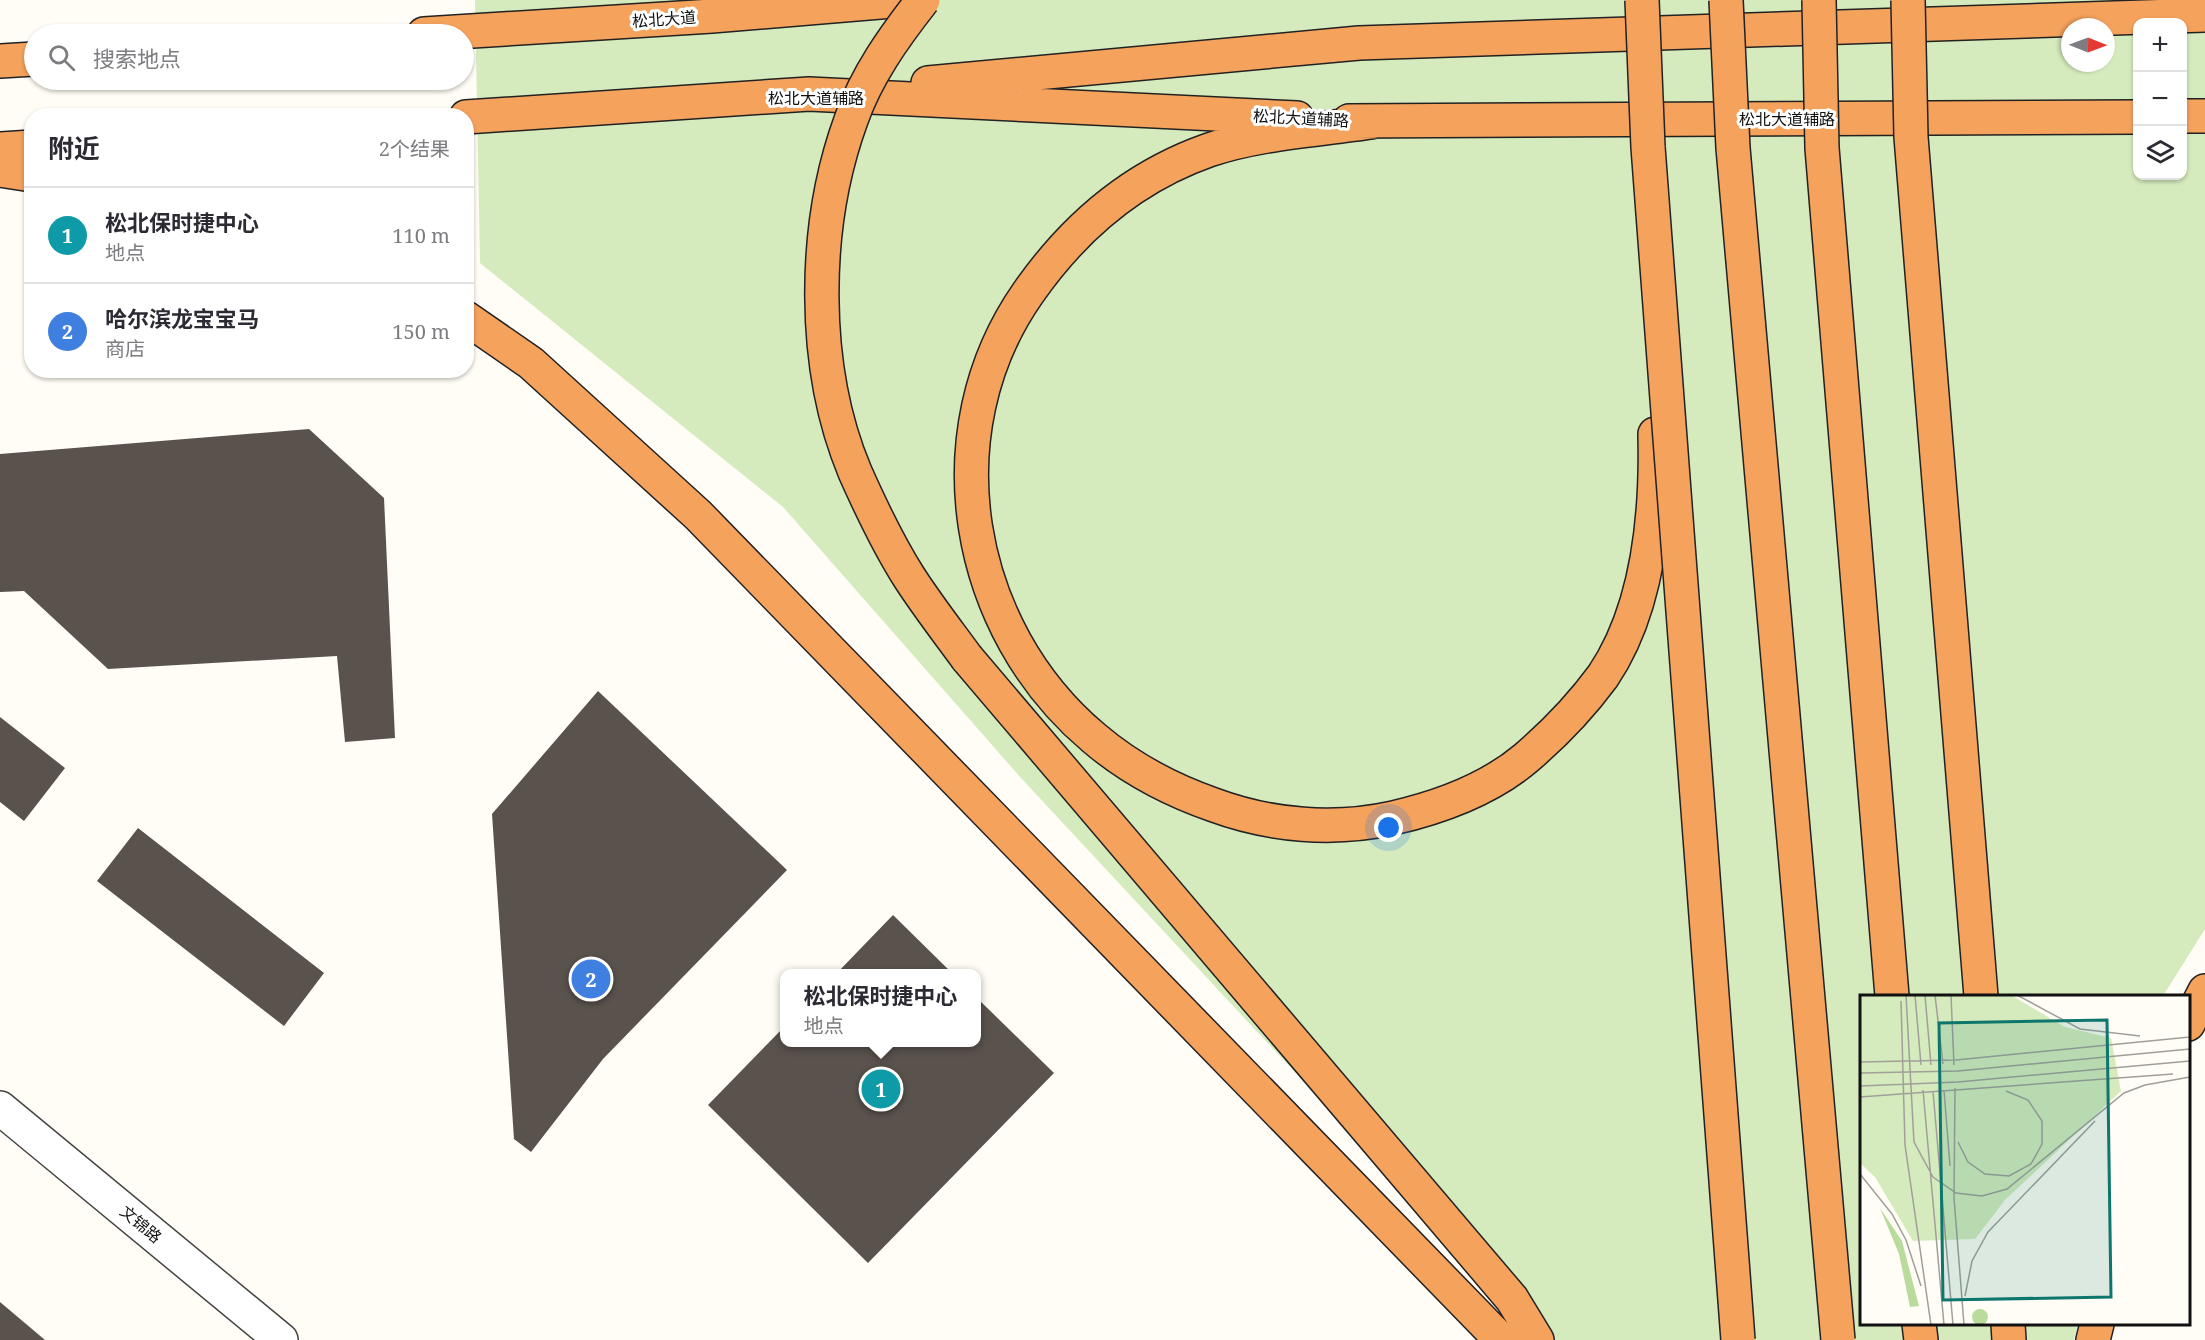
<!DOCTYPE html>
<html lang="zh">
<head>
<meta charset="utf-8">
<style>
	:root { --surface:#fff; --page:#f2f2f3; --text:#2b2b33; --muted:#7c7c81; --line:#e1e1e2; --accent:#111827 }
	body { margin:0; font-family:"Noto Serif","Noto Sans SC",serif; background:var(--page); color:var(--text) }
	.controls { position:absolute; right:18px; top:18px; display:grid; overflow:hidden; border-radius:12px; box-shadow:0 2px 4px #0004 }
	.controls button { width:54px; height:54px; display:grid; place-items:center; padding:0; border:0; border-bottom:2px solid var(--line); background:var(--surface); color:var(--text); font:30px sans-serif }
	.compass { position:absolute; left:2061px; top:18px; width:54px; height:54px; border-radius:50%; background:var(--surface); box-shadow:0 2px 4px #0004; rotate:91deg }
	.you { position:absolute; left:1389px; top:828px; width:21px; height:21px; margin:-15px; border:4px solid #fff; border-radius:50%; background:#1a73e8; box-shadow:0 0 0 9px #1a73e833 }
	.badge { display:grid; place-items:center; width:39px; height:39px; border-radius:50%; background:var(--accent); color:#fff; font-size:20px; font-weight:700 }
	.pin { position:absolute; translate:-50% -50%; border:3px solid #fff; box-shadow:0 2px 6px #0006 }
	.popup { position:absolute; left:780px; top:969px; width:201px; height:78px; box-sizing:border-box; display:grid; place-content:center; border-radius:12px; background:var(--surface); filter:drop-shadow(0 2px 4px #0005); font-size:20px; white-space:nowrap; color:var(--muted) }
	.popup b { font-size:22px; color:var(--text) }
	.popup::after { content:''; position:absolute; left:50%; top:100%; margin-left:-12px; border:12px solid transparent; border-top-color:var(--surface) }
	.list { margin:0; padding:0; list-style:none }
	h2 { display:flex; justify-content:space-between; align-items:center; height:78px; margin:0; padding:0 24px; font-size:26px }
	h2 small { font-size:20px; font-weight:400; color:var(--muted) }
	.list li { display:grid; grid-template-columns:39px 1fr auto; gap:18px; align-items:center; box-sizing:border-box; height:96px; padding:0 24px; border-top:2px solid var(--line) }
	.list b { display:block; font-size:22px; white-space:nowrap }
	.list p { margin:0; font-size:20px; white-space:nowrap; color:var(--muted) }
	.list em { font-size:20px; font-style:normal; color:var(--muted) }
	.icon { flex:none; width:33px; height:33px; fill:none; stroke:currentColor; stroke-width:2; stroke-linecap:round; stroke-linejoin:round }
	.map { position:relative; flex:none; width:2205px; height:1340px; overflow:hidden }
	.search { position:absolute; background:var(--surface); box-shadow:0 2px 4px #0004; left:24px; top:24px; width:450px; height:66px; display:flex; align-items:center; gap:15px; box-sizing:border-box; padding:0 21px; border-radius:33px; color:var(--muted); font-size:22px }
	.panel { position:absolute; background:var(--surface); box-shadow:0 2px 4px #0004; left:24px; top:108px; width:450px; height:270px; border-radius:24px }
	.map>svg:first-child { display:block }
	.green { fill:#d5ebbd; fill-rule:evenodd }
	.building { fill:#5a524d }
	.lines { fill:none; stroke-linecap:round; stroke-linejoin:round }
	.minor-casing { stroke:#444; stroke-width:36 }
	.highway-casing { stroke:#222; stroke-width:36 }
	.minor { stroke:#fff; stroke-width:33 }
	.highway { stroke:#f5a25d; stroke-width:33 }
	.highway-bridge-casing { stroke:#222; stroke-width:36; stroke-linecap:butt }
	.highway-bridge { stroke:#f5a25d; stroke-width:33 }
	.labels { text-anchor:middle; stroke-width:6; stroke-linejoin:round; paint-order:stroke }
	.street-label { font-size:16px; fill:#111; stroke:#fff }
	.inset-road { fill:none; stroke:#a09f9a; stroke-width:1.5 }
	.view { fill:#0f766e; fill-opacity:0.15; stroke:#0f766e; stroke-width:3 }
	.inset-edge { fill:none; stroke:#111; stroke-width:3 }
</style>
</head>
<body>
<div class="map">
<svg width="2205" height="1340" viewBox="0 0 2205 1340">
	<rect width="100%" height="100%" fill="#fffdf5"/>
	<!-- green -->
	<path class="green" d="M475 0H2205V929L2163 996H1862V1324H2078L2074 1340H1544L1021 778 783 507 480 263ZM2138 22H2182V176H2138ZM2070 27H2106V63H2070Z"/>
	<!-- building -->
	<path class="building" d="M309 429 384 498 395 738 345 742 337 656 108 669 24 591 0 592V454Z
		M598 691 787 870 603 1059 531 1152 514 1139 492 814Z
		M0 717 65 768 24 821 0 802Z
		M138 828 324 973 284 1026 97 881Z
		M893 915 953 974H836Z
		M977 998 1054 1073 868 1263 708 1105 785 1026V1042H977Z
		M0 1302 45 1340H0Z"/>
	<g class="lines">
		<!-- minor casing -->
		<g class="minor-casing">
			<path id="minor" d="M0 1108 281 1340"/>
		</g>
		<!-- highway casing -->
		<g class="highway-casing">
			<path id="highway" d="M424 34 712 16 904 0
				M0 61 34 59
				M928 83 1359 43 2205 15
				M2182 116H2205
				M466 117 809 94 1297 118
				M1349 121 2138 117
				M1371 122C1318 130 1259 133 1209 150 1132 177 1074 227 1028 293 930 433 964 629 1094 738 1129 768 1171 790 1214 805 1271 826 1334 831 1393 818 1441 807 1488 790 1526 758 1554 734 1581 706 1603 676 1649 608 1657 513 1655 434
				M0 149 32 147
				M0 170 32 175
				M466 318 531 363 698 515 1501 1340
				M967 658 1512 1299 1537 1340
				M2188 1024 2205 991
				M1919 1324 1921 1340
				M2008 1324 2009 1340
				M2093 1340 2097 1324"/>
		</g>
		<!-- minor -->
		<use href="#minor" class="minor"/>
		<!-- highway -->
		<use href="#highway" class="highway"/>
		<!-- highway-bridge casing -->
		<g class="highway-bridge-casing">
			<path id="highway-bridge" d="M923 0C894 37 866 76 851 120 812 227 811 367 855 472 871 508 888 544 909 577 927 605 948 632 967 658
				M1642 0 1648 147 1738 1340
				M1726 0 1733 148 1838 1340
				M1819 0 1822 148 1892 996
				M1908 0 1911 137 1981 996"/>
		</g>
		<!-- highway-bridge -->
		<use href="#highway-bridge" class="highway-bridge"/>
	</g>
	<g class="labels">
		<!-- street labels -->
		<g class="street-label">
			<text transform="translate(664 19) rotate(-4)" y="6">松北大道</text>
			<text x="816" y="104">松北大道辅路</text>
			<text transform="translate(1301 118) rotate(3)" y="6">松北大道辅路</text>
			<text x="1787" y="125">松北大道辅路</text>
			<text transform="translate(141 1224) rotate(40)" y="6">文锦路</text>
		</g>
	</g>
	<!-- overview -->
	<g transform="translate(1860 995)">
		<rect width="330" height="330" fill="#fffdf5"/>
		<path d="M0 0H151L205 32 251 43 261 96 145 205 115 244 53 246 15 182 0 168Z" fill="#d5ebbd"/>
		<path d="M20 213 42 246 59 311 50 312 39 259ZM112 322a8 8 0 1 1 16 0a8 8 0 1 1-16 0Z" fill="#b9dc9c"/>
		<path class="inset-road" d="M46 0 54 147 73 182 96 198 122 201 147 194 264 98 285 90 330 82M55 0 61 70M65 0 71 70M75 0 83 69M91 0 94 70M157 0 220 34 280 41M41 6 45 150 71 330M0 67 96 65 330 42M0 78 98 76 330 54M0 91 98 87 330 66M95 93 94 203 104 330M63 95 84 330M84 95 90 171M73 96 93 330M0 102 313 79M98 147 108 167 125 179 149 181 171 169 182 149V126L168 105 146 96M0 179 32 219 46 245 61 291M105 301 112 266 128 237 235 126"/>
		<path class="view" d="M247 25 251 302 83 305 79 28Z"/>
		<rect width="330" height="330" class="inset-edge"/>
	</g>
</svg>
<div class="controls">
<button>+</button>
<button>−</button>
<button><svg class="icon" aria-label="layers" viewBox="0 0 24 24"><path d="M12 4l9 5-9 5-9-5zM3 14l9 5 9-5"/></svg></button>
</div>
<svg class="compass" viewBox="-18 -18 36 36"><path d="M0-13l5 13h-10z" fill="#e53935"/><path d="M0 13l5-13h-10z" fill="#7c7c81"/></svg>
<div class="you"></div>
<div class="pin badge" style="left:881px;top:1089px;background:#0f9aa8">1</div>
<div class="popup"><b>松北保时捷中心</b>地点</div>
<div class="pin badge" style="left:591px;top:979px;background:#3f7fe0">2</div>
<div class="search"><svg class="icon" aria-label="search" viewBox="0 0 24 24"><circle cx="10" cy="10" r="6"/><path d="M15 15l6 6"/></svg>搜索地点</div>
<section class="panel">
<h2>附近<small>2个结果</small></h2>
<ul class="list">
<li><span class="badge" style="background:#0f9aa8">1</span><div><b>松北保时捷中心</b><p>地点</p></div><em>110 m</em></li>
<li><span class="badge" style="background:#3f7fe0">2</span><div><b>哈尔滨龙宝宝马</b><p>商店</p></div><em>150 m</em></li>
</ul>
</section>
</div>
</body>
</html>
